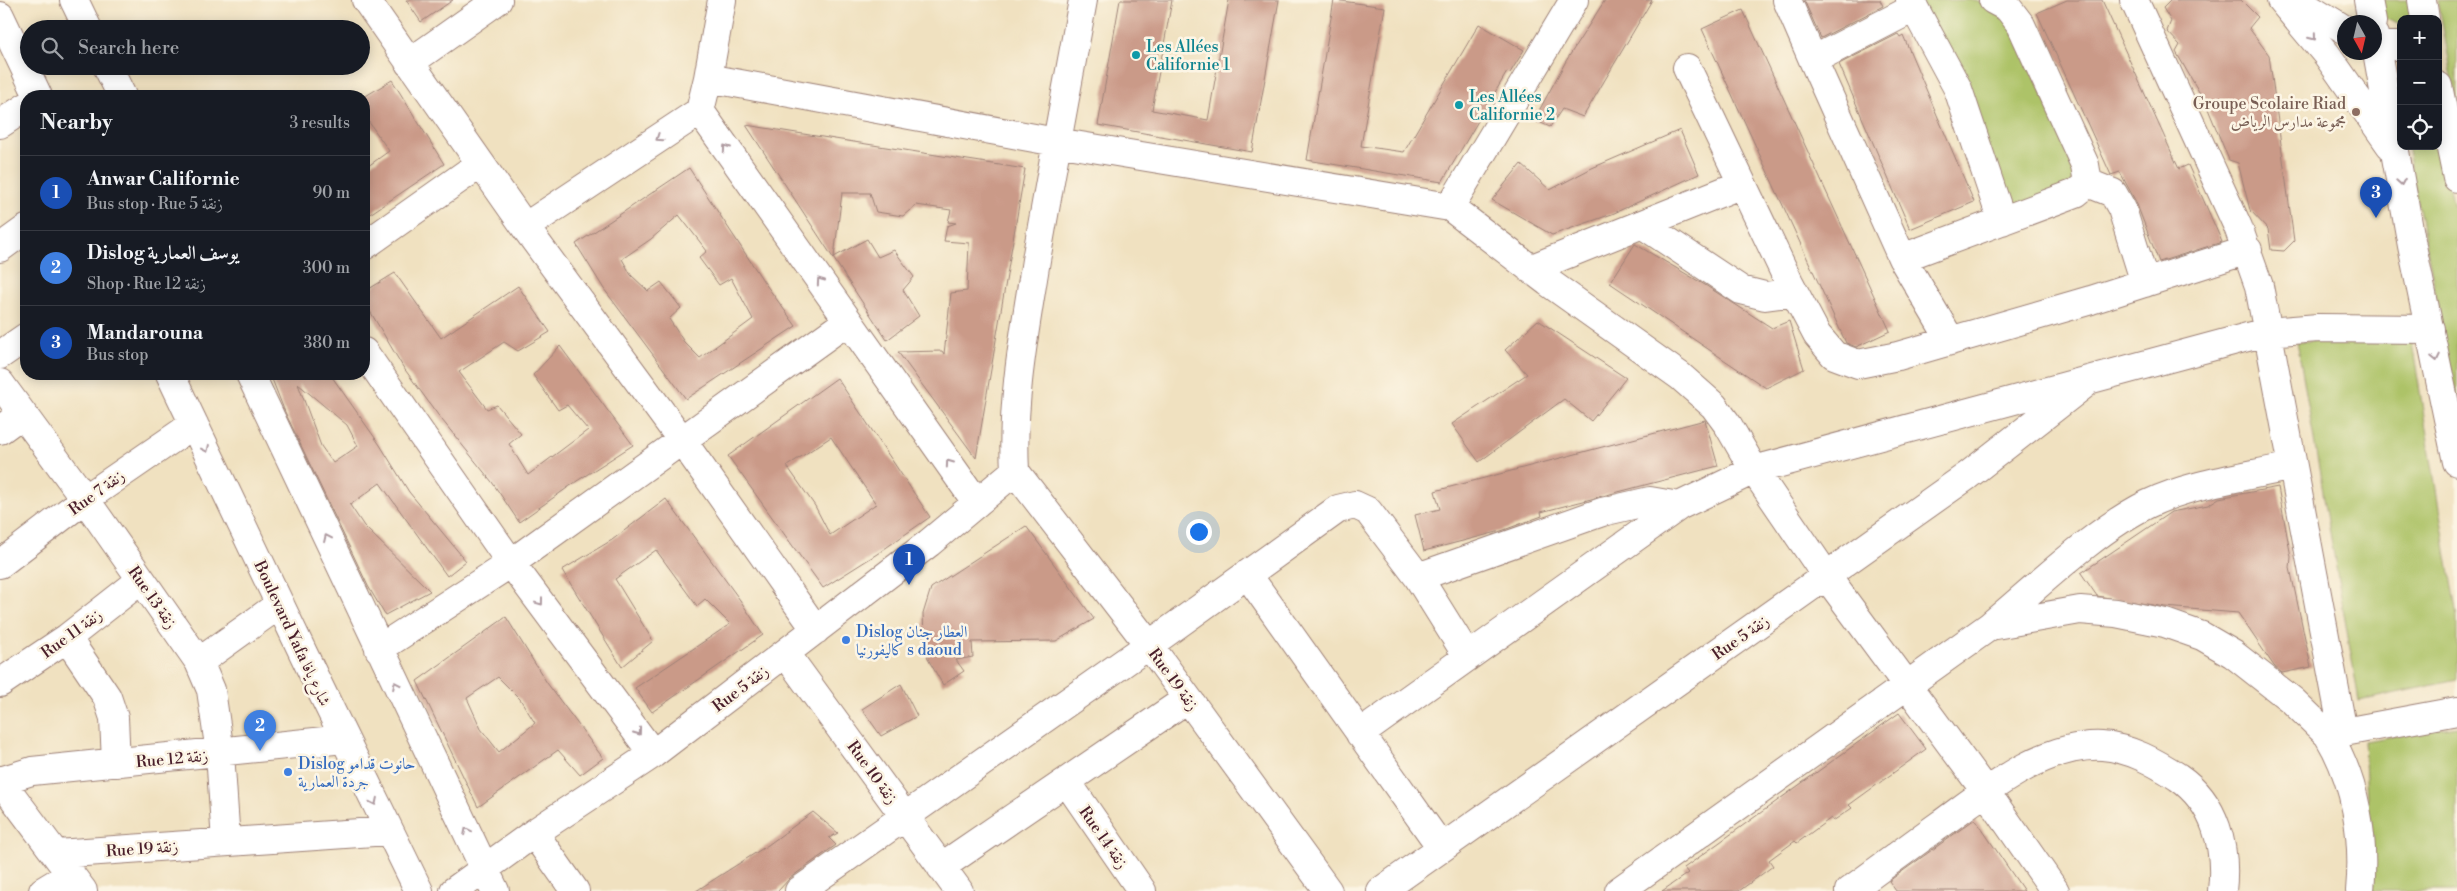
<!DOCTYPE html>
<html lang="en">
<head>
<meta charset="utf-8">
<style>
	:root { --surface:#171b24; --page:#20242c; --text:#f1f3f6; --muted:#9ea1a6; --line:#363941; --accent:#0b8043 }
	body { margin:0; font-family:"Libre Bodoni",Amiri,serif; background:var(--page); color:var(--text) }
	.controls { position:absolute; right:15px; top:15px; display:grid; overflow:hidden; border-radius:10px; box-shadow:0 2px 12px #0003 }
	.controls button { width:45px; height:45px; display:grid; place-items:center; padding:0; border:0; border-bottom:1px solid var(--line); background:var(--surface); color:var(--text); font:25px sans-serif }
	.compass { position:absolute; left:2337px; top:15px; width:45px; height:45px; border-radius:50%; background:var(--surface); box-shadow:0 2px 12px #0003; rotate:172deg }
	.you { position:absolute; left:1198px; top:531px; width:18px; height:18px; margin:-12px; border:4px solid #fff; border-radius:50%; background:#1a73e8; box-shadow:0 0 0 8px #1a73e833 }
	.badge { display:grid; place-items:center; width:32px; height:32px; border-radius:50%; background:var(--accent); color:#fff; font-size:16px; font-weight:700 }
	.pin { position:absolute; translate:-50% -41px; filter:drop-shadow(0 1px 2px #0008) }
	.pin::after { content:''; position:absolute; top:26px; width:18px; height:15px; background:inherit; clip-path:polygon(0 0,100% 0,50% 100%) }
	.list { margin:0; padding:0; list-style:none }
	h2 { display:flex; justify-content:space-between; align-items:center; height:65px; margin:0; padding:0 20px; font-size:21px }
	h2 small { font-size:16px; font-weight:400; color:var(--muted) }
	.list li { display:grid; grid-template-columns:32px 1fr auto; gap:15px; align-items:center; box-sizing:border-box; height:75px; padding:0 20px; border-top:1px solid var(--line) }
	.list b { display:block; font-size:19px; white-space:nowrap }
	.list p { margin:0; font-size:16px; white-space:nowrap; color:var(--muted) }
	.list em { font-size:16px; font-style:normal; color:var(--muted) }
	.icon { flex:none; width:28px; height:28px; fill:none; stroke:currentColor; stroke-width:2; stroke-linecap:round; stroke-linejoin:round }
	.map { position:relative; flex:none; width:2457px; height:891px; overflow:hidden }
	.search { position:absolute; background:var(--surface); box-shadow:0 2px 12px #0003; left:20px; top:20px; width:350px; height:55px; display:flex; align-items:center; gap:12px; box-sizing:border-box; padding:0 18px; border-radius:28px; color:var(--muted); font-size:19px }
	.panel { position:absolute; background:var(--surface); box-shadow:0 2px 12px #0003; left:20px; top:90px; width:350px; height:290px; border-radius:20px }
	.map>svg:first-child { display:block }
	.green { fill:#adc368; stroke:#7c714a }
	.building { fill:#ca9a88; fill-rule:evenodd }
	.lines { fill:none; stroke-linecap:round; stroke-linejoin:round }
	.minor-casing { stroke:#9d8076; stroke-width:30 }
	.major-casing { stroke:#9d8076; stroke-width:30 }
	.minor { stroke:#fff; stroke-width:28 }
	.major { stroke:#fff; stroke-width:28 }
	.oneway { stroke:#ae9aa0 }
	.culture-dot { fill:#0f9aa8; stroke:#fcf5e5; stroke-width:2 }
	.education-dot { fill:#8d6e63; stroke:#fcf5e5; stroke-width:2 }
	.shop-dot { fill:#3f7fe0; stroke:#fcf5e5; stroke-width:2 }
	.labels { text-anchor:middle; stroke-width:5; stroke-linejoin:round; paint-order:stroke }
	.culture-label { font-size:16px; fill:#0d838f; stroke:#fcf5e5; text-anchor:start }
	.education-label { font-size:16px; fill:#785e54; stroke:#fcf5e5; text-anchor:end }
	.street-label { font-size:16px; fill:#4a1f2b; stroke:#fcf5e5 }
	.shop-label { font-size:16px; fill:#366cbe; stroke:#fcf5e5; text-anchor:start }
</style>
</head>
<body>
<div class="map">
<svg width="2457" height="891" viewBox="0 0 2457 891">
	<rect width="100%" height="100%" fill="#fcf5e5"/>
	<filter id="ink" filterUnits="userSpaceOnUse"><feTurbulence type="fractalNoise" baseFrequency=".02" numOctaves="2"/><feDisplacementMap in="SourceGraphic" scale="10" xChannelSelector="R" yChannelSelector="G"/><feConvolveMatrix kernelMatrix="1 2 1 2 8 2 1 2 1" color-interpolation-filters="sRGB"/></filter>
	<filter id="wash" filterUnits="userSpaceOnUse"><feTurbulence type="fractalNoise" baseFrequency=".0096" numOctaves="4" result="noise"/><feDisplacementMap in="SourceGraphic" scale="20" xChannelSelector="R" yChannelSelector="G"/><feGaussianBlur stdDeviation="1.12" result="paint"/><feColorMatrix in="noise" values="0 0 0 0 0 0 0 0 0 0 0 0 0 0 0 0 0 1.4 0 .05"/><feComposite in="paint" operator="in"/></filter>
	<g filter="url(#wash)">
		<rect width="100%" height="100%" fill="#f0e1c0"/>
		<!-- green -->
		<path class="green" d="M1917 0H1976L2004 13 2080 171 2069 186 2021 206 2005 197Z
			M2378 0H2412L2414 8 2411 18 2401 19V23H2395L2385 18Z
			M2438 0H2457V104Z
			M2438 125 2457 224V404L2407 146H2438Z
			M2297 341 2412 343 2457 617V680L2359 701Z
			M2457 726V891H2372L2364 741Z"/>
		<g id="blocks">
			<!-- building -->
			<path class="building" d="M406 0H453L421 22Z
				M1120 0H1172L1152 110 1208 120 1229 0H1279L1252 152 1098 125Z
				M1334 0 1385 7 1361 146 1404 152 1479 24 1524 50 1510 73 1507 72 1442 182 1307 160Z
				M1605 0H1652L1583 117 1562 109 1550 127 1534 120 1566 61Z
				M1804 0H1880L1883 6 1821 38Z
				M2067 0H2102L2179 169 2188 165 2222 242 2159 262 2136 202 2120 172 2111 175 2037 13Z
				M2171 0H2241L2258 17 2249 28 2269 55 2294 241 2284 251 2271 250 2268 229 2250 210 2238 163 2229 160 2206 104 2176 52 2180 45 2167 31 2171 21 2163 8Z
				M1743 10 1890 331 1856 347 1846 343 1702 29Z
				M1898 34 1900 37 1903 35 1974 202 1910 229 1839 64Z
				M392 80 444 164 364 218V169L389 151 364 115V97Z
				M746 125 1025 169 976 458 898 352 942 351 944 354 951 293 967 291 969 243 944 241 947 226 956 223 948 222 951 210 916 205 903 216 876 212 870 193H842L834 257 867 239 878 257 894 250 914 277 903 290 919 316 887 340Z
				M1680 130 1699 174 1612 214 1552 235 1492 200 1521 164 1550 190 1592 168Z
				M689 168 764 282 796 326 686 399 604 289 576 244ZM679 215 707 251 699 258 719 285 731 278 753 319 700 358 684 342 669 319 681 308 661 282 648 291 631 275 622 259 651 239Z
				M1635 244 1705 285 1772 328 1789 321 1804 369 1766 388 1610 283Z
				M395 273 441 338 518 286 550 332 518 351 504 342 459 372 487 409 497 405 521 434 509 444 528 475 588 430 567 405 558 410 533 375 560 346 633 445 577 481 519 522 492 482 438 415 403 367 364 301V292Z
				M1538 320 1626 378 1591 421 1564 399 1479 462 1452 424 1527 374 1505 350Z
				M270 374H330L380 445 409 492 466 561 447 576 380 483 350 505 364 526 430 591 385 615 368 586 285 412ZM298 384 347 425 358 446 333 463 321 446Z
				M837 378 930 517 877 554 823 588 728 456ZM831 437 876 504 830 535 815 506 787 466Z
				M1705 420 1718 466 1541 512 1542 516 1501 531 1424 551 1415 515 1440 509 1435 491Z
				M2278 487 2291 557 2290 568 2311 667 2282 673 2274 666 2238 613 2165 607 2097 596 2081 573 2171 512 2208 505 2219 498Z
				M666 499 740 600 763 635 652 712 635 688 730 624 705 599 697 606 656 550 615 579 653 641 622 667 562 570 612 540Z
				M1026 526 1094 619 1056 641 972 642 973 657 956 660 964 671 943 685 928 659 924 636 923 614 931 588Z
				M506 617 547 683 603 758 580 775 558 750 478 807 417 681ZM498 677 520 699 535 723 499 752 481 729 467 698Z
				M901 684 917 716 881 736 862 709Z
				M1899 713 1926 749 1849 805 1852 808 1833 821 1831 818 1797 843 1795 841 1769 860 1773 866 1739 891H1662L1688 873 1684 868Z
				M813 812 838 833 829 838 836 845 790 878 778 891H696L768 845Z
				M1975 819 2024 891H1896L1889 881Z"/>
		</g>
	</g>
	<g filter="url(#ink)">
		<use href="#blocks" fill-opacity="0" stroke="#9d8076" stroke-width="1"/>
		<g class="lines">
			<!-- minor casing -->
			<g class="minor-casing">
				<path id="minor" d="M74 0 88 29
					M366 0 525 227 681 439 816 630
					M1787 0 1813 60
					M1910 0 1958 89 2002 221
					M2134 0 2238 227 2259 286 2343 732
					M2297 0 2344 29
					M1914 8 1813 60 1902 258 1951 341
					M0 16 38 96
					M2374 46H2401
					M409 63 498 0
					M107 66 122 96
					M1687 68 1789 282 1817 335 1834 355 1858 364 1898 356 2091 300 2248 250
					M708 78 722 0
					M700 111 977 503
					M0 124 26 107
					M2088 183 2113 193 2122 209 2145 283
					M1450 207 1574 0
					M1642 224 1741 290 1765 296 1794 292
					M525 227 700 111 708 78 1056 142 1450 207 1548 282 1680 376 1714 406 1728 425 1754 470 1827 577 1986 792 2055 891
					M364 246 480 164
					M0 248 26 229
					M1902 258 2076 193 2088 183 2085 165 2021 25 2008 8 1993 0
					M1530 269 1742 184
					M364 352 511 563 653 754
					M0 355 26 337
					M170 374 315 678 419 891
					M250 374 495 891
					M0 383 85 499 199 662 211 690 220 753 226 842
					M0 430 22 414
					M1015 471 1149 645 1328 891
					M1015 471C1011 400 1025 330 1036 260 1051 173 1067 87 1083 0
					M0 564 85 499 194 424
					M1247 574 1441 847
					M1418 577 1602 512 1650 501 1679 506
					M1991 625C2037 587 2095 530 2148 504 2192 483 2245 477 2292 466
					M67 638 107 697 114 718 116 763
					M379 649 511 563 848 321
					M786 654 959 891
					M199 662 280 604
					M0 683 67 638 141 580
					M1360 734 1679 506 1754 470 2266 332 2318 328 2430 329
					M2328 735C2356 781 2365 838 2360 891
					M0 780 83 891
					M0 781 32 771 344 739
					M1067 782 1142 891
					M534 833 575 891
					M57 854 388 831
					M941 867 1187 699
					M43 891 71 874
					M454 891 534 833 653 754 929 543 1015 471
					M799 891 1149 645 1338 509 1355 505 1368 511 1418 577 1468 657
					M1381 891 1967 476 2085 384
					M1619 891 1990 626 2080 610 2116 613 2165 623 2202 636 2233 654 2293 701 2328 735 2457 711
					M1849 891C1880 869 1910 846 1941 824 1985 792 2044 743 2102 746 2130 748 2155 762 2178 777 2216 803 2227 848 2222 891"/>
			</g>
			<!-- major casing -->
			<g class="major-casing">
				<path id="major" d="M2281 0 2327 55 2390 145
					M2368 0 2372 22
					M2422 0 2425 19
					M2374 35 2412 246 2457 462
					M2438 86 2457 178"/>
			</g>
			<!-- minor -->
			<use href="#minor" class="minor"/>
			<!-- major -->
			<use href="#major" class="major"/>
		</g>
		<!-- one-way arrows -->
		<defs><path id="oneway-chevron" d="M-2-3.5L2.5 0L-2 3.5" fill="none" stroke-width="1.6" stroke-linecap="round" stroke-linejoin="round" transform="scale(1.25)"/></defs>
		<g class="oneway">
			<use href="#oneway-chevron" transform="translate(2313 37) rotate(51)"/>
			<use href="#oneway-chevron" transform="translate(659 138) rotate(146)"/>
			<use href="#oneway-chevron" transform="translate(726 148) rotate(-125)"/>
			<use href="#oneway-chevron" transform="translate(2401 182) rotate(80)"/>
			<use href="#oneway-chevron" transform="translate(820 281) rotate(-125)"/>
			<use href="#oneway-chevron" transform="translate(2436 358) rotate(78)"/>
			<use href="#oneway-chevron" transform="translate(206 449) rotate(65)"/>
			<use href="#oneway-chevron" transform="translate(949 463) rotate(-125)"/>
			<use href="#oneway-chevron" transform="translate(327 538) rotate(-115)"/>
			<use href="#oneway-chevron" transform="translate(540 602) rotate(53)"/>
			<use href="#oneway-chevron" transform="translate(396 685) rotate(-116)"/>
			<use href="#oneway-chevron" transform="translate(638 732) rotate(54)"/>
			<use href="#oneway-chevron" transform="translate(374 802) rotate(64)"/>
			<use href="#oneway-chevron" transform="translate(467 831) rotate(-116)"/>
		</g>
	</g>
	<!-- markers -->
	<g class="culture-dot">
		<circle cx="1136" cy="55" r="5"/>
		<circle cx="1459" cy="105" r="5"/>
	</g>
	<circle class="education-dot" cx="2356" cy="112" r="5"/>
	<g class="shop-dot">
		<circle cx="846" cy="640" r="5"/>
		<circle cx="288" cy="772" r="5"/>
	</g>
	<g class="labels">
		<!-- culture labels -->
		<g class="culture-label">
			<text x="1146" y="52">Les Allées<tspan x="1146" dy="18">Californie 1</tspan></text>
			<text x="1469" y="102">Les Allées<tspan x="1469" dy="18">Californie 2</tspan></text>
		</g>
		<!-- education labels -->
		<g class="education-label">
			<text x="2346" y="109">Groupe Scolaire Riad<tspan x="2346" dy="18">مجموعة مدارس الرياض</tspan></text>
		</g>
		<!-- street labels -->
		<g class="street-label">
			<text transform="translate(96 492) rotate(-36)" y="6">Rue 7 زنقة</text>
			<text transform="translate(153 597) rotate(55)" y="6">Rue 13 زنقة</text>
			<text transform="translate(71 633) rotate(-36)" y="6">Rue 11 زنقة</text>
			<text transform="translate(293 633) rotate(65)" y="6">Boulevard Yafa شارع يافا</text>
			<text transform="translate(1740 637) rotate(-35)" y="6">Rue 5 زنقة</text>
			<text transform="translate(1174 679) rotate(54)" y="6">Rue 19 زنقة</text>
			<text transform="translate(740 688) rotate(-37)" y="6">Rue 5 زنقة</text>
			<text transform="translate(172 758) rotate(-5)" y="6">Rue 12 زنقة</text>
			<text transform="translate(873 772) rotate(54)" y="6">Rue 10 زنقة</text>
			<text transform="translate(1104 837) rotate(55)" y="6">Rue 14 زنقة</text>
			<text transform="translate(142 848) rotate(-4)" y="6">Rue 19 زنقة</text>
		</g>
		<!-- shop labels -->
		<g class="shop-label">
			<text x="856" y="637">Dislog العطار جنان<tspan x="856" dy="18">كاليفورنيا s daoud</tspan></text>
			<text x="298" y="769">Dislog حانوت قدامو<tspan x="298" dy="18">جردة العمارية</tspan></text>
		</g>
	</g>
</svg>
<div class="controls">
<button>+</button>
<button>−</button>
<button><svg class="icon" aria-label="locate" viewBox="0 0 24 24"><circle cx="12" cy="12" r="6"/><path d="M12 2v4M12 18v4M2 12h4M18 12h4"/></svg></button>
</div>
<svg class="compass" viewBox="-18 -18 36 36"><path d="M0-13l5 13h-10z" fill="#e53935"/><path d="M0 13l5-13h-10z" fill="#9ea1a6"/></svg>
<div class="you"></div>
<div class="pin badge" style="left:909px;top:585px;background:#1a4fb4">1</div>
<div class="pin badge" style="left:260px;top:751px;background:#3f7fe0">2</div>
<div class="pin badge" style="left:2376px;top:218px;background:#1a4fb4">3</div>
<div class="search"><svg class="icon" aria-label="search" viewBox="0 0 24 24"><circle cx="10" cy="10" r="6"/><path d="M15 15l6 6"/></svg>Search here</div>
<section class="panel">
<h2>Nearby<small>3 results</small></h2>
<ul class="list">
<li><span class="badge" style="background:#1a4fb4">1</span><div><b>Anwar Californie</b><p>Bus stop · Rue 5 زنقة</p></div><em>90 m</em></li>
<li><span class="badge" style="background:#3f7fe0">2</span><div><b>Dislog يوسف العمارية</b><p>Shop · Rue 12 زنقة</p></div><em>300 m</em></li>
<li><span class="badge" style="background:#1a4fb4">3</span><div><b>Mandarouna</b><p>Bus stop</p></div><em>380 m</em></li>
</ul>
</section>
</div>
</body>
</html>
